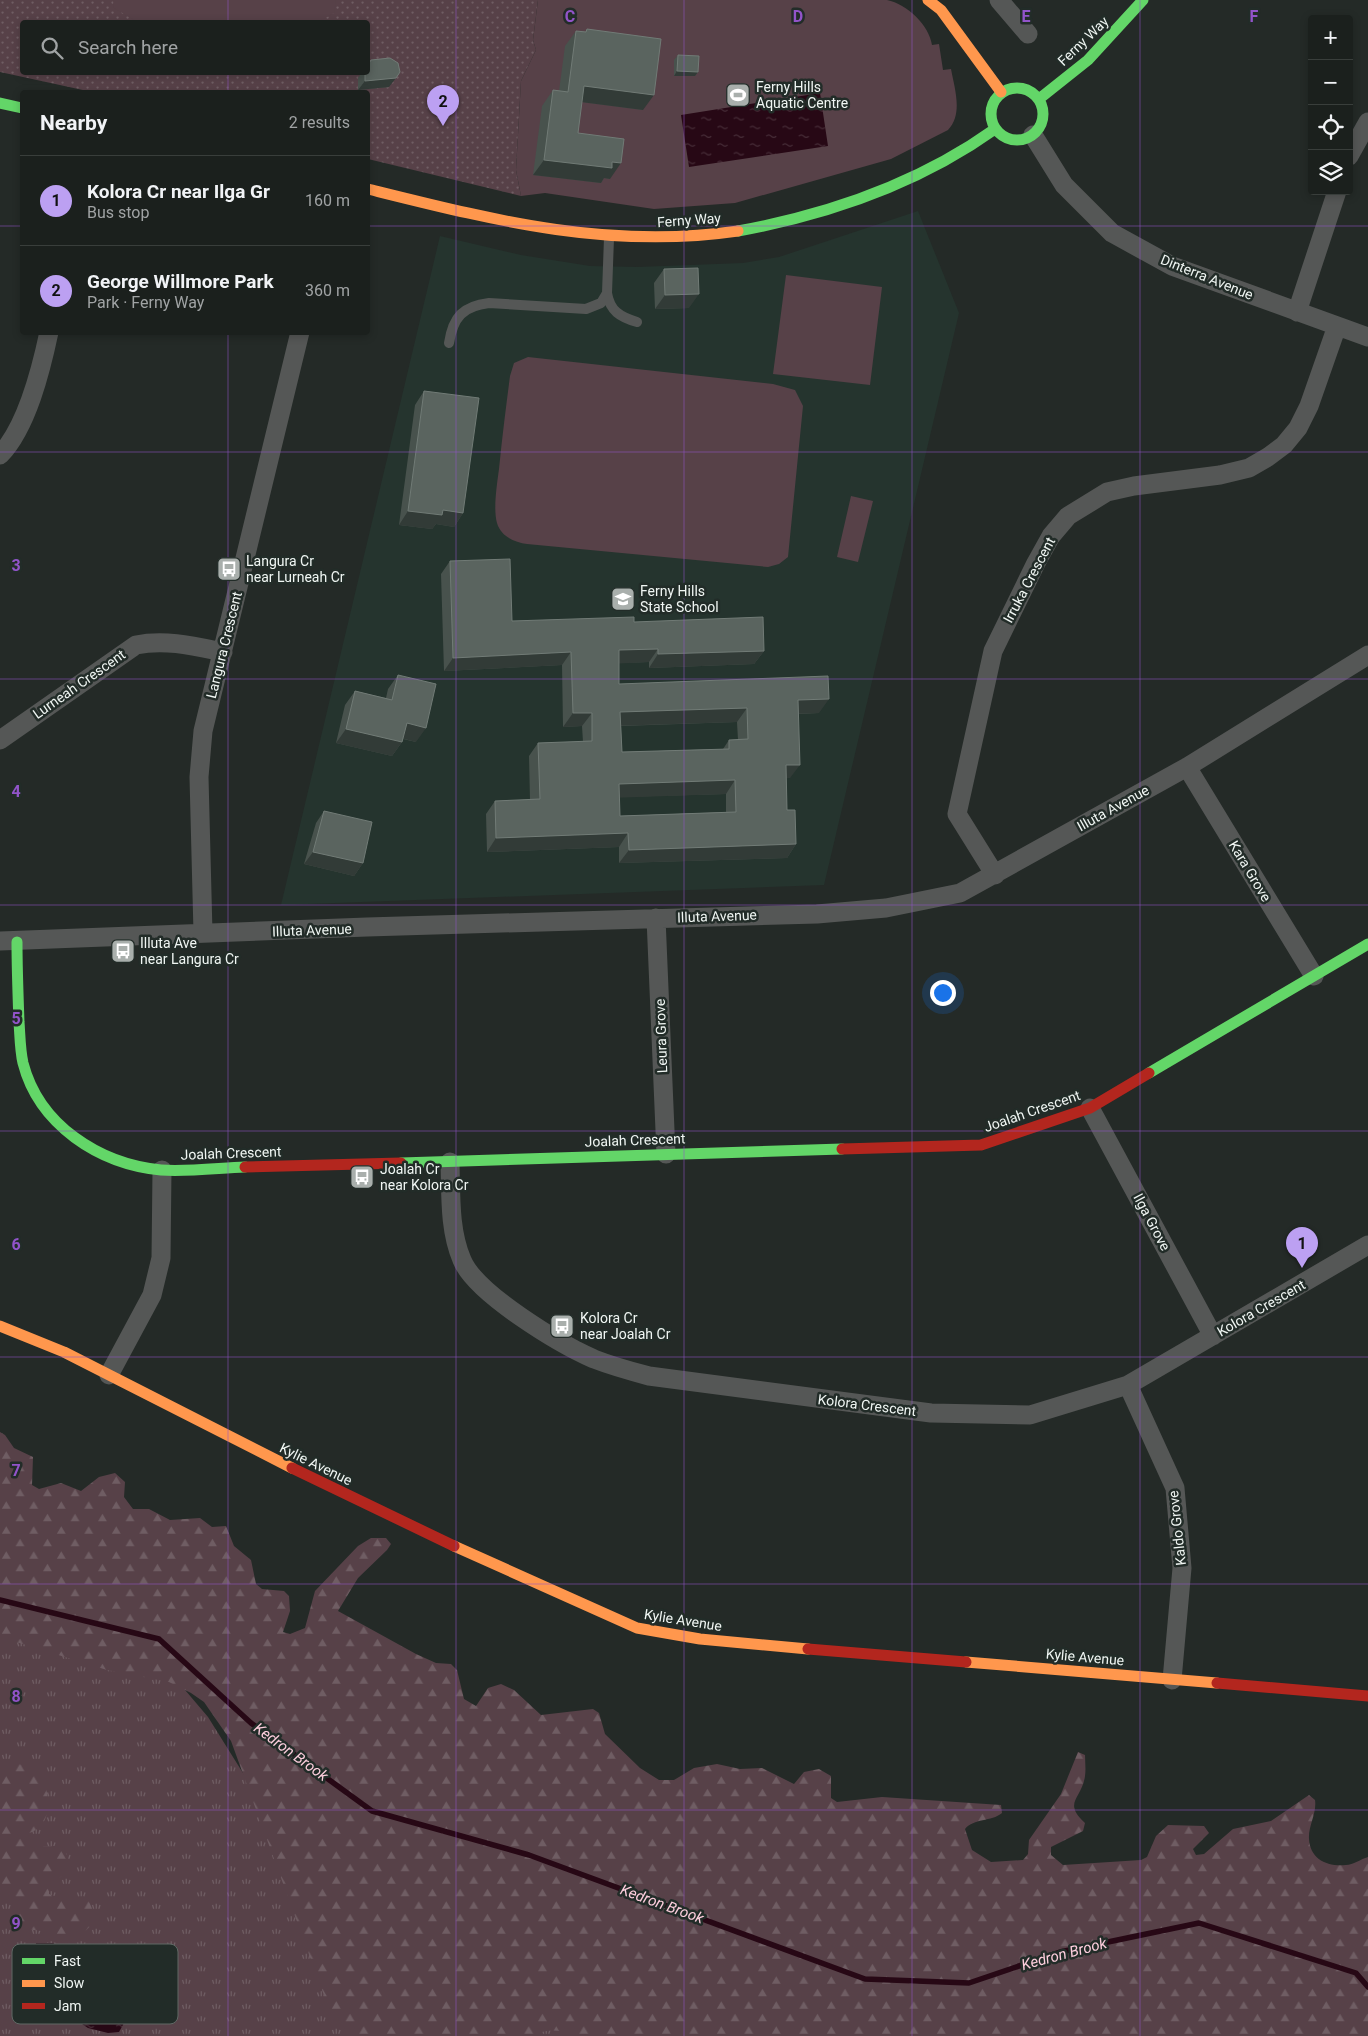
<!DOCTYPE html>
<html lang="en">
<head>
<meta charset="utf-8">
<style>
	:root { --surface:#1b201d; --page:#282d2a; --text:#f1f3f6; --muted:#a0a3a4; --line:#393e3b; --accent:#bca0f2 }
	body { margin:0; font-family:Roboto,sans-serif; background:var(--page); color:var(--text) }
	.controls { position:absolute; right:15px; top:15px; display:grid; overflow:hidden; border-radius:5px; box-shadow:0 2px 8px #0003 }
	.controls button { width:45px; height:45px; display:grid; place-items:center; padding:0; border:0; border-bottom:1px solid var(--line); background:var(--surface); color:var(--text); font:25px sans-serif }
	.you { position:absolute; left:942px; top:992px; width:18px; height:18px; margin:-12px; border:4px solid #fff; border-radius:50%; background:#1a73e8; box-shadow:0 0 0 8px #1a73e833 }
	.badge { display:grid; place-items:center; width:32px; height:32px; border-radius:50%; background:var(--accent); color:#111; font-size:16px; font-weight:700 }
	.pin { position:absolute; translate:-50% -41px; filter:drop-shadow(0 1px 2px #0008) }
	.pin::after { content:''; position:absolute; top:26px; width:18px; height:15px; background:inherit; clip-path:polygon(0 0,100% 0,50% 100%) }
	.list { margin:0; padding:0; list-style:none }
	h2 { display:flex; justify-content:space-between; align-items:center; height:65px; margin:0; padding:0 20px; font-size:21px }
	h2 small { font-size:16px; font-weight:400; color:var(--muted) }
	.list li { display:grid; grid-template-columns:32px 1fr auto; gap:15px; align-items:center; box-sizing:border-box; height:90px; padding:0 20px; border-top:1px solid var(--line) }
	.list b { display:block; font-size:19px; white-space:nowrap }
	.list p { margin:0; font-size:16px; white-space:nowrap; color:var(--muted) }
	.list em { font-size:16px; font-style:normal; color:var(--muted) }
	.icon { flex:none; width:28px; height:28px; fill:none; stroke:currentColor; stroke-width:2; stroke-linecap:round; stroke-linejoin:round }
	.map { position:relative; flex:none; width:1368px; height:2036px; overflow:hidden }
	.search { position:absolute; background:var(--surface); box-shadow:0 2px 8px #0003; left:20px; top:20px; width:350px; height:55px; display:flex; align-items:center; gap:12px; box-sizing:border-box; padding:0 18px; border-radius:5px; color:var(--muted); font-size:19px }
	.panel { position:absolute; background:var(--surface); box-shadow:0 2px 8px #0003; left:20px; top:90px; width:350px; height:245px; border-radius:5px }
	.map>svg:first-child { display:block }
	.built { fill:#25342e }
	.grass { fill:url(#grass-tufts) }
	.forest { fill:url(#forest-firs) }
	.park { fill:url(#park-dots); fill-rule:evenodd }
	.pitch { fill:#574148 }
	.water { fill:url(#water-ripples) }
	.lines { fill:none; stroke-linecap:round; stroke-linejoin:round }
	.stream { stroke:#270815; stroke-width:5.5 }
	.lane { stroke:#555756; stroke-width:10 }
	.street { stroke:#555756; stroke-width:19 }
	.fast { stroke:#63d668; stroke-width:11 }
	.slow { stroke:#ff974d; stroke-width:11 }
	.jam { stroke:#b3261e; stroke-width:11 }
	.wall { fill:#48524d; fill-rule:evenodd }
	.shaded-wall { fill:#323b37 }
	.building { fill:#5a645f; stroke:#717b76; fill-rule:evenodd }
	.grid { fill:none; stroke:#9254c9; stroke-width:1; stroke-opacity:0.55 }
	.labels { text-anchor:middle; stroke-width:5; stroke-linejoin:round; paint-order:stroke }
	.street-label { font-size:14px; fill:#f0f6f3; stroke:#222c28 }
	.poi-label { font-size:14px; fill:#f0f6f3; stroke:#222c28; text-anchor:start }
	.water-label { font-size:15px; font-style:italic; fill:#fdcedd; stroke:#222c28 }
	.key { fill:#222c28; stroke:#606965; stroke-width:1 }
	.key-label { font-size:14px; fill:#f0f6f3 }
	.grid-label { font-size:16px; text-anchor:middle; font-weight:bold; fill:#9254c9; stroke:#222c28; stroke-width:5; stroke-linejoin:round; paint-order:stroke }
</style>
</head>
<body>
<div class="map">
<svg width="1368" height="2036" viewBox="0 0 1368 2036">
	<defs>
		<pattern id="grass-tufts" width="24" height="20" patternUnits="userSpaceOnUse" patternTransform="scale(1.25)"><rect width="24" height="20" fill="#574148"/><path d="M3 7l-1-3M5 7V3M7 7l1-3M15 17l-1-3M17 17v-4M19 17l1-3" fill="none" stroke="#6f5d63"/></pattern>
		<pattern id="forest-firs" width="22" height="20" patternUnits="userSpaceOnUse" patternTransform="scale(1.25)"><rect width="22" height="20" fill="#574148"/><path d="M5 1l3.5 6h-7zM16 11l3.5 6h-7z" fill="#6f5d63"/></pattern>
		<pattern id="park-dots" width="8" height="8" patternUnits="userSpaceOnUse" patternTransform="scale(1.25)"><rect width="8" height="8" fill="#574148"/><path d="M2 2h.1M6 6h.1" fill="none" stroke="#6f5d63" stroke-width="1.8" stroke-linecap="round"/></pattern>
		<pattern id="water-ripples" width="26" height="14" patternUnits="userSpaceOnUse" patternTransform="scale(1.25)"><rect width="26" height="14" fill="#270815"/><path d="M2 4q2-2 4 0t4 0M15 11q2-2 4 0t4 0" fill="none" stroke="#472d38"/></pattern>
	</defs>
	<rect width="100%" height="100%" fill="#242a27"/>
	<!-- built -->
	<path class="built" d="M918 211 959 313 824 885 281 905 440 236 521 255 590 266 637 267 743 263 779 257Z"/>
	<!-- grass -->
	<path class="grass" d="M0 1618 174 1677 208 1717 281 1834 1009 2036H0Z"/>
	<!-- forest -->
	<path class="forest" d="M0 1432 5 1435 14 1448 33 1457 32 1485 39 1489 61 1483 81 1491 99 1477 115 1473 125 1482 124 1497 133 1509H149L170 1520 200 1518 212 1527 226 1526 234 1546 251 1560 256 1584 262 1589 284 1591 289 1596 290 1611 283 1632 290 1634 305 1628 315 1591 358 1546 371 1538H386L391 1544 387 1550 358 1578 338 1611 416 1654 436 1663 451 1664 457 1670 464 1699 476 1706 488 1688 501 1684 514 1690 541 1715 593 1709 599 1713 605 1734 640 1768 659 1780H674L694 1768 717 1764 740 1769 762 1768 794 1784 804 1772 819 1769 831 1776V1798L837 1802 882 1797 1001 1805 1002 1813C991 1822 974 1818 965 1829L972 1850 991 1862 1023 1860 1028 1854 1029 1840 1061 1794 1078 1752 1085 1755C1085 1762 1086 1769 1085 1776 1082 1799 1062 1802 1085 1823L1083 1831 1051 1847V1855L1063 1865 1141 1860 1147 1857 1156 1836 1168 1825 1204 1826 1209 1833 1193 1849 1196 1855 1204 1854 1233 1829 1271 1821 1309 1795 1315 1800C1317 1813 1308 1826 1309 1839 1310 1859 1327 1867 1346 1865 1353 1865 1361 1859 1368 1857V2036H568V2033C558 2029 542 2030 532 2036L484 2034 480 2036H350L333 2020 231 1741 204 1702 191 1693 169 1682 107 1670 0 1637Z
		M0 1762C28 1762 47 1773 48 1802 48 1811 46 1822 39 1828 35 1831 29 1833 25 1835L26 1842 33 1847 56 1846 63 1850 68 1856V1871L49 1886V1894C61 1900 75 1896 88 1900 100 1920 90 1935 67 1936 60 1936 54 1933 47 1932 32 1929 19 1931 10 1915L13 1900 0 1891Z"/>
	<!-- park -->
	<path class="park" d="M0 0H538L533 40 536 50 521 81 516 170 521 196 368 159V92H92L0 72ZM22 22H368V72H22Z"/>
	<!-- pitch -->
	<path class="pitch" d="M113 0H336L334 13 318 22 136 21 114 8Z
		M538 0H887C907 4 929 25 932 45L939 44 943 70 951 69C955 90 963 114 948 130L891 159 735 203 654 209 545 193 521 196 516 170 521 81 536 50 533 40Z
		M786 275 882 287 870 385 773 374Z
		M528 357 773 384 795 390 803 406 788 557 779 564 768 567 527 544C515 542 501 537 497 523 493 509 497 484 499 469 502 438 506 407 510 376L514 363Z
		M851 496 873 501 858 562 837 557Z"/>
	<!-- water -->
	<path class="water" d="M820 93 828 146 689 167 681 115Z
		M36 1943H53L67 1950 82 1951 93 1958 124 2016V2023L119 2032 108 2033 88 2028 70 2016 57 1988 34 1954Z"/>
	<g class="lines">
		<!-- stream -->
		<path class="stream" d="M0 1600 159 1639 251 1723 372 1811 529 1855 865 1979 969 1983 1060 1952 1199 1923 1356 1973 1368 1987"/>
		<!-- lane -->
		<path class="lane" d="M607 293C610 311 620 317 637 322
			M449 343C453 317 463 306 489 303L586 309 601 303 607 293 609 238"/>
		<!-- street -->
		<path class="street" d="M999 0 1028 34
			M1033 135 1064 185 1112 233 1172 266 1368 337
			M1349 156 1368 122
			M1297 312 1337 191
			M0 455C27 427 41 370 49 332
			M0 740 136 645C165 639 194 646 223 652
			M1187 767 1314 976
			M995 875 957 814 993 651 1036 563 1051 536 1068 516 1107 492 1134 486 1220 475 1249 468 1268 457 1284 445 1298 428 1309 406 1337 326
			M656 918 666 1154
			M203 933 199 777 203 731 300 332
			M0 941 367 927 817 914 886 908 960 893 1187 767 1368 655
			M1090 1108 1213 1336
			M450 1162C451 1194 449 1230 462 1260 476 1294 560 1344 594 1359 612 1366 630 1371 649 1376L931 1413 1030 1415 1128 1385 1368 1245
			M109 1375 152 1295 161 1258 162 1170
			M1128 1385 1175 1488 1182 1568 1172 1680"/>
		<!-- fast -->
		<path class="fast" d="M991 114a26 26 0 1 1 52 0a26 26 0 1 1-52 0Z
			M1039 99 1088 60 1143 0
			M0 103 22 108
			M738 231C831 214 918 184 995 129
			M17 942C17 969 18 995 19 1022 20 1035 20 1050 23 1063 39 1125 99 1164 161 1170 186 1172 219 1168 245 1167
			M1149 1073 1368 944
			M401 1163 842 1149"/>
		<!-- slow -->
		<path class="slow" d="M928 0 941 10 1001 92
			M368 189C493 220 608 250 738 231
			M0 1326 64 1352 292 1468
			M454 1546 637 1628 700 1639 808 1649
			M966 1662 1217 1683"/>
		<!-- jam -->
		<path class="jam" d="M842 1149 981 1145 1090 1108 1149 1073
			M245 1167 401 1163
			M292 1468 454 1546
			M808 1649 966 1662
			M1217 1683 1368 1696"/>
	</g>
	<!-- wall -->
	<path class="wall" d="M587 29 643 110 582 102 578 133 610 179 604 178 601 183 533 175 542 106 553 90 559 91 565 46 576 31 585 32Z
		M678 55 698 72 695 76H674V60Z
		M362 72H368L389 87 358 90V78Z
		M664 269 689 308 655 309 654 283Z
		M424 391 463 513 454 527 436 524 432 529 399 525 415 405Z
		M450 561 512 621 634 622 764 651 754 664 649 668V662L619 663V684L819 713 798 714 790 778H786L787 810 796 844 787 858 619 863V847L487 852 486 814 495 801 530 800 529 756 538 743 583 742 582 726 563 727 562 665 444 671 441 574ZM737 722 738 740H729L723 749 622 752 621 726ZM726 794V812L620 816 619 797Z
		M398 675 416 742 403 739 402 742 392 756 336 743 345 705 355 691 386 698 388 689Z
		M324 811 363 863 354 876 304 864 316 823Z"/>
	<!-- shaded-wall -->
	<path class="shaded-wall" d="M677 71 698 72 695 76H674Z
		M396 78 389 87 358 90 365 81Z
		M584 86 654 95 643 110 573 101Z
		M544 160 612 162 621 163 610 179 604 178 601 183 533 175Z
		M699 294 689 308 655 309 665 295Z
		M443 510 463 513 454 527 436 524 432 529 399 525 408 511Z
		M658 649 649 662 609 664 619 650Z
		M764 651 754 664 649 668 658 654Z
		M571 652 562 665 444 671 453 658Z
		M829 699 819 713 789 714 798 700Z
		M747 708 737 722 611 726 620 712Z
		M573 713H592L582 726 563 727Z
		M407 723 426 728 416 742 397 737Z
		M346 729 402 742 392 756 336 743Z
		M786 765H800L790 778 776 779Z
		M735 780 726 794 609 798 619 784Z
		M628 833 619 847 487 852 496 838Z
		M796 844 787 858 619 863 629 850Z
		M313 852 363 863 354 876 304 864Z"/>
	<!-- building -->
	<path class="building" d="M587 29 661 39 654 95 584 86 578 133 624 139 621 163 612 162V168L544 160 553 90 568 92 576 31 586 32Z
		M678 55 699 56 698 72 677 71Z
		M390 58 398 63 400 72 396 78 365 81V72H368V65L371 60Z
		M698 268 699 294 665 295 664 269Z
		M424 391 479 398 463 513 443 510 442 515 408 511Z
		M510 559 512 621 634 617V622L763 617 764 651 658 654V649L619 650V684L828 676 829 699 798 700 800 765H786L787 810H795L796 844 629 850 628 833 496 838 495 801 540 799 538 743 592 741V713H573L571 652 453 658 450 561ZM747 708 748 739 729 740V749L622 752 620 712ZM735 780 736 812 620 816 619 784Z
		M398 675 436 684 426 728 407 723 402 742 346 729 355 691 392 700Z
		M324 811 372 822 363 863 313 852Z"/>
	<!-- grid -->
	<path class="grid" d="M228 0V22M456 0V2036M684 0V2036M912 0V2036M1140 0V2036M228 72V92M0 226H22M368 226H1368M228 332V2036M0 452H1368M0 679H1368M0 905H1368M0 1131H1368M0 1357H1368M0 1584H1368M0 1810H1368"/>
	<!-- icons -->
	<defs>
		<g id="stadium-square" transform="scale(1.25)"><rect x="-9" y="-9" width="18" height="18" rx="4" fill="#a9afac" stroke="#222c28"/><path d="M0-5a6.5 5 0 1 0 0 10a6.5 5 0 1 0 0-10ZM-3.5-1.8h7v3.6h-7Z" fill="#fff"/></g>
		<g id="bus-square" transform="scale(1.25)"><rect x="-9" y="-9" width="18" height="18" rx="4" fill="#a9afac" stroke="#222c28"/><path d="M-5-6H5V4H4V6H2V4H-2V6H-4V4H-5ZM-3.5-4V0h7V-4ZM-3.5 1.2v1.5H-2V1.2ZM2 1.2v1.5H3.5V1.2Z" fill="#fff"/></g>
		<g id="school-square" transform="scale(1.25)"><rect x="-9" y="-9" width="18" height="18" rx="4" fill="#a9afac" stroke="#222c28"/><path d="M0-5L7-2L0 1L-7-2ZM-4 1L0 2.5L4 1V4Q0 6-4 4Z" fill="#fff"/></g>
	</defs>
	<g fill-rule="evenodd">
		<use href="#stadium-square" x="738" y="95"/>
		<use href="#bus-square" x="229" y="569"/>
		<use href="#school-square" x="623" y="599"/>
		<use href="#bus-square" x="123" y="951"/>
		<use href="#bus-square" x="362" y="1177"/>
		<use href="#bus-square" x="562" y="1326"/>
	</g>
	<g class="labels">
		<!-- street labels -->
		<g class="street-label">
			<text transform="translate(1083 41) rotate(-44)" y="5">Ferny Way</text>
			<text transform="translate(689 220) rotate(-4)" y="5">Ferny Way</text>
			<text transform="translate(1207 277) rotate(22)" y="5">Dinterra Avenue</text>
			<text transform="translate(1029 580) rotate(-62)" y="5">Irruka Crescent</text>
			<text transform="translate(224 645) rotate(-76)" y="5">Langura Crescent</text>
			<text transform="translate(79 684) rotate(-35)" y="5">Lurneah Crescent</text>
			<text transform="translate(1113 808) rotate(-29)" y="5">Illuta Avenue</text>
			<text transform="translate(1250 871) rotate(59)" y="5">Kara Grove</text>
			<text transform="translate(717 916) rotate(-2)" y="5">Illuta Avenue</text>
			<text transform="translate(312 930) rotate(-2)" y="5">Illuta Avenue</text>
			<text transform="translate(661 1036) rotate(-92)" y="5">Leura Grove</text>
			<text transform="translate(1032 1111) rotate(-19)" y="5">Joalah Crescent</text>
			<text transform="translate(635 1140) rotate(-2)" y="5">Joalah Crescent</text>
			<text transform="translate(231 1153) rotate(-2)" y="5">Joalah Crescent</text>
			<text transform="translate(1152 1222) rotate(62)" y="5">Ilga Grove</text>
			<text transform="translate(1261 1308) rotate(-30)" y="5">Kolora Crescent</text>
			<text transform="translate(867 1405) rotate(7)" y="5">Kolora Crescent</text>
			<text transform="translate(316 1464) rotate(26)" y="5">Kylie Avenue</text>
			<text transform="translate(1177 1528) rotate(-96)" y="5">Kaldo Grove</text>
			<text transform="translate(683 1620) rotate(9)" y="5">Kylie Avenue</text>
			<text transform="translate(1085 1657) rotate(5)" y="5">Kylie Avenue</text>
		</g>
		<!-- poi labels -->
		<g class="poi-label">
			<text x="756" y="92">Ferny Hills<tspan x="756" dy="16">Aquatic Centre</tspan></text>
			<text x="246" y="566">Langura Cr<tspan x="246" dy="16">near Lurneah Cr</tspan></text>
			<text x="640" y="596">Ferny Hills<tspan x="640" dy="16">State School</tspan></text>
			<text x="140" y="948">Illuta Ave<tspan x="140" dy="16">near Langura Cr</tspan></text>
			<text x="380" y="1174">Joalah Cr<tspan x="380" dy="16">near Kolora Cr</tspan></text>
			<text x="580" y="1323">Kolora Cr<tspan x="580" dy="16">near Joalah Cr</tspan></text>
		</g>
		<!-- water labels -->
		<g class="water-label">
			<text transform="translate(291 1752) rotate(36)" y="5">Kedron Brook</text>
			<text transform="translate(662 1904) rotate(20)" y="5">Kedron Brook</text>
			<text transform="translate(1064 1954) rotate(-15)" y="5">Kedron Brook</text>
		</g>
	</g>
	<!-- legend -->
	<rect x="12" y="1944" width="166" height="80" rx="8" class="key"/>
	<rect x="22" y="1958" width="23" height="6" fill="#63d668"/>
	<rect x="22" y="1980" width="23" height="7" fill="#ff974d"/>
	<rect x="22" y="2003" width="23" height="6" fill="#b3261e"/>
	<g class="key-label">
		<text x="54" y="1966">Fast</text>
		<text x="54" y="1988">Slow</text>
		<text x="54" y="2011">Jam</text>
	</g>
	<g class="grid-label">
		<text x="570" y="22">C</text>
		<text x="798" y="22">D</text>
		<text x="1026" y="22">E</text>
		<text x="1254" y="22">F</text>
		<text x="16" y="571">3</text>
		<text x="16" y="797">4</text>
		<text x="16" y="1024">5</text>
		<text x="16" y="1250">6</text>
		<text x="16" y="1476">7</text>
		<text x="16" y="1702">8</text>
		<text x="16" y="1929">9</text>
	</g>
</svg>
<div class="controls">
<button>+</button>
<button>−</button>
<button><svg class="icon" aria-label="locate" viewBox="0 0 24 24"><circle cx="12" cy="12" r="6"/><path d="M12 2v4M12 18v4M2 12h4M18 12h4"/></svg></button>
<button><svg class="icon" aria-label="layers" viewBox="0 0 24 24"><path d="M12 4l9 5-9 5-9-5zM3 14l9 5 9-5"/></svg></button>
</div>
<div class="you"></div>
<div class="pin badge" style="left:1302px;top:1268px">1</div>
<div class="pin badge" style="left:443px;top:126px">2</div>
<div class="search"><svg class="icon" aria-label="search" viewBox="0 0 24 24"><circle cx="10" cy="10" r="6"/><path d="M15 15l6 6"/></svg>Search here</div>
<section class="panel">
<h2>Nearby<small>2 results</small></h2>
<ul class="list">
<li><span class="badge">1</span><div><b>Kolora Cr near Ilga Gr</b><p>Bus stop</p></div><em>160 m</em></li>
<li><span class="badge">2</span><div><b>George Willmore Park</b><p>Park · Ferny Way</p></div><em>360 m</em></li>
</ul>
</section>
</div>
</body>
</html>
